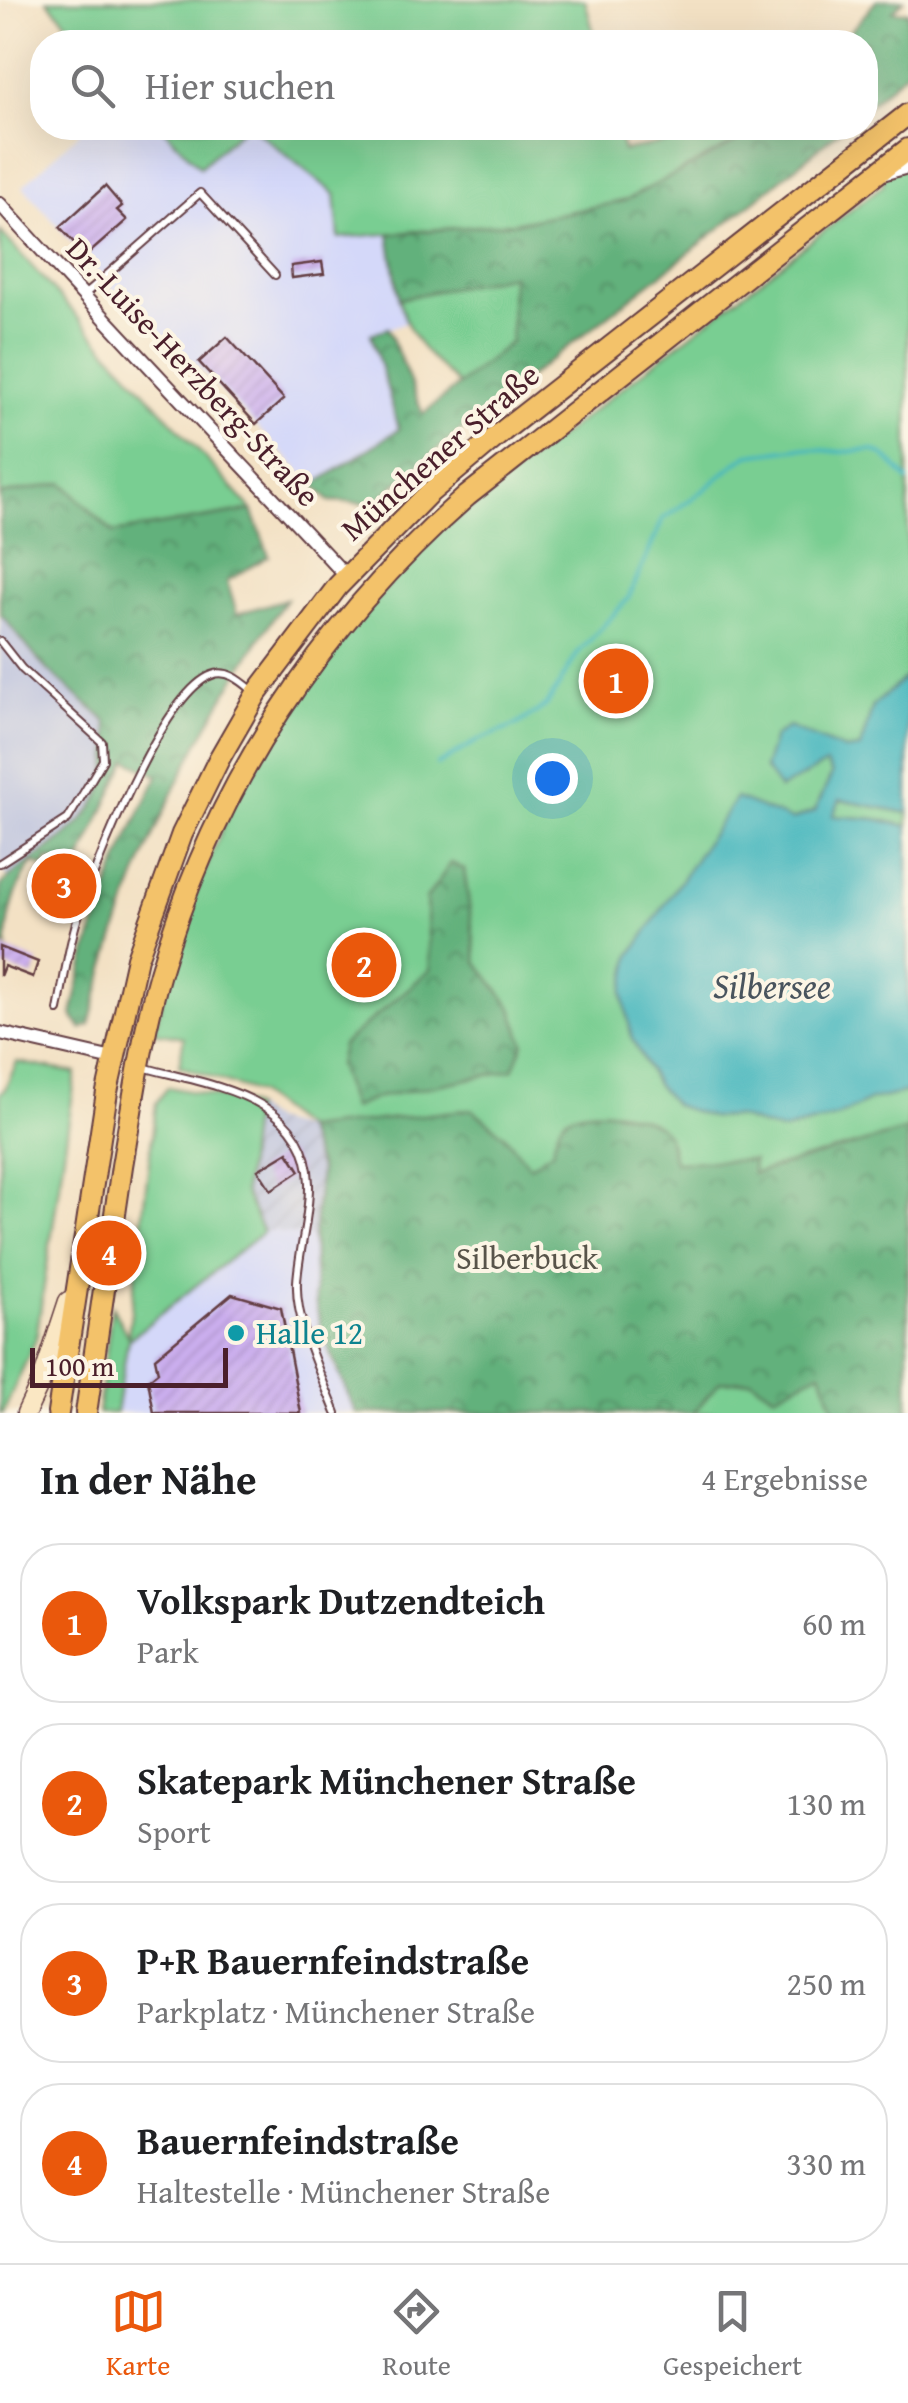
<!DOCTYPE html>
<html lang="de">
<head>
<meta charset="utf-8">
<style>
	:root { --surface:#fff; --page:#f2f2f2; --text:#202124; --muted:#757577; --line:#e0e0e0; --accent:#ea580c }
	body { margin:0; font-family:"Gentium Book Plus",serif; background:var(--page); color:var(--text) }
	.scale { position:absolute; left:30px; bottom:25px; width:198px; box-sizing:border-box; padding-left:10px; border:5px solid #4a1f2b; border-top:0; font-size:28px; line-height:35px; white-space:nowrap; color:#4a1f2b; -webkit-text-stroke:8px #fcf5e5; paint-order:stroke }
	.you { position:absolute; left:552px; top:778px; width:35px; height:35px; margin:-25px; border:8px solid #fff; border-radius:50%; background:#1a73e8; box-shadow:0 0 0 15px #1a73e833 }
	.badge { display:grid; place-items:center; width:65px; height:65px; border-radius:50%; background:var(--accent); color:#fff; font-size:32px; font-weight:700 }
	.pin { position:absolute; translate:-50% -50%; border:5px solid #fff; box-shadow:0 2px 10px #0006 }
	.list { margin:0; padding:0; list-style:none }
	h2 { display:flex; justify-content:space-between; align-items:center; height:130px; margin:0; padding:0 40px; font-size:42px }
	h2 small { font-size:32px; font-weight:400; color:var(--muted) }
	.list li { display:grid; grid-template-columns:65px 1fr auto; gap:30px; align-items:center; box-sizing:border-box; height:160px; margin:0 20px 20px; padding:0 20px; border:2px solid var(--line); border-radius:40px }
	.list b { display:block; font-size:38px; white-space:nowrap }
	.list p { margin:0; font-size:32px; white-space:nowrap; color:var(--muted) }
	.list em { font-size:32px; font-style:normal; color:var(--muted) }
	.icon { flex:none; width:55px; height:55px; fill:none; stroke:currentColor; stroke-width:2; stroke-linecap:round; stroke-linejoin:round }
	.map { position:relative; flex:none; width:908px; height:1413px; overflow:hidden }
	.search { position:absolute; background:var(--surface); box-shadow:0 10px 40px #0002; left:30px; right:30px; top:30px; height:110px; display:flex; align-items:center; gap:25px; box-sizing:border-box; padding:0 35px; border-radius:40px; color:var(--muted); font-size:38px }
	.sheet { height:850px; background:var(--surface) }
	nav { display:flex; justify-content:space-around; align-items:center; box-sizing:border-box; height:140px; border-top:2px solid var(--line); background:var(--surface); font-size:28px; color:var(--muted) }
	nav a { display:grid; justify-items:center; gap:5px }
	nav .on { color:var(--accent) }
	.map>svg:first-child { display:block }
	.built { fill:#d4d8f9 }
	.industrial { fill:url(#industrial-furrows) }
	.railway { fill:#bdc3de }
	.green { fill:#79ce92; stroke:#62765e; stroke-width:2.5 }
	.forest { fill:url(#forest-crowns); stroke:#566854; stroke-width:2.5 }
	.water { fill:#47b7be; stroke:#486b74; stroke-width:2.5 }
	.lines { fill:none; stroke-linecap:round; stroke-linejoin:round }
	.stream { stroke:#47b7be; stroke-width:4 }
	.building { fill:url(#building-hatch) }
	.service-casing { stroke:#633c42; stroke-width:10 }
	.minor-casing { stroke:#633c42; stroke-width:16 }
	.secondary-casing { stroke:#633c42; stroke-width:21 }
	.primary-casing { stroke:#633c42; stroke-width:24 }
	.service { stroke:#fff; stroke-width:6 }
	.minor { stroke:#fff; stroke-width:12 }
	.secondary { stroke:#fae7c3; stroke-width:18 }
	.primary { stroke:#f3c26a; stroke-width:20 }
	.culture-dot { fill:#0f9aa8; stroke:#fcf5e5; stroke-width:4 }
	.labels { text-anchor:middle; stroke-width:8; stroke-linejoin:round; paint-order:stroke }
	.street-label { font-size:32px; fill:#4a1f2b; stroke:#fcf5e5 }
	.park-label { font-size:32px; fill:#58544a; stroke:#fcf5e5 }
	.culture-label { font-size:32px; fill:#0d838f; stroke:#fcf5e5; text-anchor:start }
	.water-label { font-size:35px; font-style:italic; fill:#49545e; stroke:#fcf5e5 }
</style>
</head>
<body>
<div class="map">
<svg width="908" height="1413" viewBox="0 0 908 1413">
	<defs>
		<pattern id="industrial-furrows" width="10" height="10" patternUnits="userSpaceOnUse" patternTransform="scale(2.5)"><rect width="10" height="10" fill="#bdc3de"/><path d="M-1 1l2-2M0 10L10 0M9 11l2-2" fill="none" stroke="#a4a7bf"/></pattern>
		<pattern id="forest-crowns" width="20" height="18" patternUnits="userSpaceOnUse" patternTransform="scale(2.5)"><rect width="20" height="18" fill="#62b17c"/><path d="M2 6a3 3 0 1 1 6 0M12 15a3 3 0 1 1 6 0" fill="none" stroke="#538f66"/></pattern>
		<pattern id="building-hatch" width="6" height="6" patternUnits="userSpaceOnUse" patternTransform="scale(2.5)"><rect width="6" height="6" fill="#cbaeee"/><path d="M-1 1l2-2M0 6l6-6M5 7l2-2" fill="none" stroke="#b095cc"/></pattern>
	</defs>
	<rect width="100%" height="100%" fill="#fcf5e5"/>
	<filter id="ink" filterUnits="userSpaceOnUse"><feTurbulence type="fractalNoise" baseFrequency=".01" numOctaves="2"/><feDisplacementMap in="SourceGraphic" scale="20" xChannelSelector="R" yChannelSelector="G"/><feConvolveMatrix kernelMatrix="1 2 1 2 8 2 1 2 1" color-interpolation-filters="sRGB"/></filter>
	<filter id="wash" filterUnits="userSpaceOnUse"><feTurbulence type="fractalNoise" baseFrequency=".0048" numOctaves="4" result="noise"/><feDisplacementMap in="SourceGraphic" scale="40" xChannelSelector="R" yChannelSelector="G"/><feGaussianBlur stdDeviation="2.25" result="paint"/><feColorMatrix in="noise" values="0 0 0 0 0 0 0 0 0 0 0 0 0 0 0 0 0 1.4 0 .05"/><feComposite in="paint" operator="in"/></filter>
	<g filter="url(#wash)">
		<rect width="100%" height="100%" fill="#f3e1c4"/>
		<!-- built -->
		<path class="built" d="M84 128H163L200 166 243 128H253L335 194 339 238 389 234 405 323 371 334 400 430 314 485 194 363 135 315 23 186Z
			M277 1229 278 1232 313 1237 315 1300 330 1357 356 1413H116L128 1340 263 1232Z"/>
		<!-- industrial -->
		<path class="industrial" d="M253 1107 272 1121 304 1129 320 1171 313 1237 277 1232V1229L263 1232 244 1192Z"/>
		<!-- railway -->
		<path class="railway" d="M0 613 42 665 107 722 111 750 99 803 57 843 8 877 0 870Z"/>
		<!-- green -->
		<path class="green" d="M47 0H585L596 42H85Z
			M163 128H243L200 167Z
			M253 128H617L623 151 747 128H763L624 201 514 223 339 238 335 194Z
			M908 157V675L873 706 860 748 845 750 788 727 780 789 826 763 832 774 815 811 792 820 623 993 632 1038 656 1084 710 1117H736L781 1131 838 1116 871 1100 908 1092V1413H356L321 1330 315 1300 313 1237 320 1171 304 1129 257 1093 179 1066 184 1037 154 1032 176 940 232 805 312 673 429 538 883 185V177Z
			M0 231 252 510 113 533 63 483 0 495Z
			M512 274 511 342 459 385C429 356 409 341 399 299Z
			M840 800 908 813V826L876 819 832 816Z
			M17 1062 76 1073 36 1339 3 1413H0V1093L5 1089Z
			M168 1087 235 1100 253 1107 244 1192 263 1232 128 1340 116 1413H98L112 1306 128 1337 156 1103Z"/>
		<!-- forest -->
		<path class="forest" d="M877 0H904L893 11 908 12V70L866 107V42H841Z
			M763 128H842C690 259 525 373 373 504L329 501 314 485 399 429 371 334 388 328 423 414 511 342 512 275 399 299 389 234 514 223 624 201Z
			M63 483 113 533 252 510 269 556 227 581 237 614 286 599C195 733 128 867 90 1025L81 1029 72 1015C89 931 118 852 158 776L127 760 76 870 48 859 45 867 34 863C16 881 6 922 7 947L0 944V887C12 873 28 863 43 853 96 815 116 789 107 722L42 665 0 613V495Z
			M451 863 464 869 477 962 512 1008 524 1043 513 1070 379 1097 352 1108 338 1065 342 1045 430 970 426 899Z
			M472 1109 503 1134 530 1166 552 1151C555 1141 556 1129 563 1121 581 1101 648 1112 665 1132 671 1140 672 1152 674 1162L753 1160 752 1174 908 1130V1413H831L834 1408 821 1372 774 1395 751 1380 720 1382 693 1413H356L321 1330 315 1300 313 1237 320 1171 304 1129Z"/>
		<!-- water -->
		<path class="water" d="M908 675V813L840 800 833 816 876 819 908 826V1092L871 1100 838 1116 781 1131 736 1117H710L674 1105 656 1084 632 1038 623 993 631 955 736 798 792 820 815 811 832 774 826 764 780 789 764 768 774 737 788 727 845 750 860 748 873 706Z"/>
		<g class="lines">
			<!-- stream -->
			<path class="stream" d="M437 765 479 740 515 726 547 705 578 653 628 599 663 519 703 491 737 462 749 455 801 448 841 452 873 450 885 456 908 480"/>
		</g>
		<g id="blocks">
			<!-- building -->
			<path class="building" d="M105 186 122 206 117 210 127 220 86 256 60 227Z
				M322 262 324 274 292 278 291 266Z
				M227 337 284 399 256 424 199 362Z
				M0 947 38 962 33 977 4 966 0 976Z
				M288 1152 300 1171 271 1190 258 1170Z
				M232 1294 281 1308 301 1413H154L148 1380 158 1372 155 1358Z"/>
		</g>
	</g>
	<g filter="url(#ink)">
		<use href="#blocks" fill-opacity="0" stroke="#633c42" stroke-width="2.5"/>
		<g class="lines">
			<!-- service casing -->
			<g class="service-casing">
				<path id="service" d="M83 296 200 193 275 275
					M0 641 22 669 102 742 103 760 68 819 0 863
					M58 1010C64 980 68 949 77 920 94 869 162 693 212 675 227 669 240 680 252 690
					M142 1067C208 1085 307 1095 309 1183 310 1216 299 1249 297 1282 295 1322 321 1375 336 1413"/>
			</g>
			<!-- minor casing -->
			<g class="minor-casing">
				<path id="minor" d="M882 174 908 167
					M0 204C113 330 231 452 346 576
					M0 1033 113 1059"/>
			</g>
			<!-- secondary casing -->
			<g class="secondary-casing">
				<path id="secondary" d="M26 1413 43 1377 68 1301"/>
			</g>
			<!-- primary casing -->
			<g class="primary-casing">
				<path id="primary" d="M58 1413 107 1092 137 958 182 834 219 759 257 693 338 586 428 494 503 431 908 114
					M86 1413C98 1331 110 1248 122 1166 133 1101 142 1036 160 973 214 785 321 625 467 496L908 149"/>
			</g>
			<!-- service -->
			<use href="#service" class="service"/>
			<!-- minor -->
			<use href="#minor" class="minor"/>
			<!-- secondary -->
			<use href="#secondary" class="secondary"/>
			<!-- primary -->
			<use href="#primary" class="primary"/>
		</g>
	</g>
	<!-- markers -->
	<circle class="culture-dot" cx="236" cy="1333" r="10"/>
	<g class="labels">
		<!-- street labels -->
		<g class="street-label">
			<text transform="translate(193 372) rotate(47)" y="11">Dr.-Luise-Herzberg-Straße</text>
			<text transform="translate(440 452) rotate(-41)" y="11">Münchener Straße</text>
		</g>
		<!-- park labels -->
		<g class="park-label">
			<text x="527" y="1269">Silberbuck</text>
		</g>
		<!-- culture labels -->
		<g class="culture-label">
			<text x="256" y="1344">Halle 12</text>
		</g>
		<!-- water labels -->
		<g class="water-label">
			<text x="772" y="998">Silbersee</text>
		</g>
	</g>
</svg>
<div class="scale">100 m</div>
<div class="you"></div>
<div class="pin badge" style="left:616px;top:681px">1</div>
<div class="pin badge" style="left:364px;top:965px">2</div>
<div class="pin badge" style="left:64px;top:886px">3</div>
<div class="pin badge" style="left:109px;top:1253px">4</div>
<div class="search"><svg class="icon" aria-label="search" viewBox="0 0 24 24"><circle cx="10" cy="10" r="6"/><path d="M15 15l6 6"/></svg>Hier suchen</div>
</div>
<section class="sheet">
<h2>In der Nähe<small>4 Ergebnisse</small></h2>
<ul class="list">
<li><span class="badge">1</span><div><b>Volkspark Dutzendteich</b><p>Park</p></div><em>60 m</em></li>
<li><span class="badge">2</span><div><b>Skatepark Münchener Straße</b><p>Sport</p></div><em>130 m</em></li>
<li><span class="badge">3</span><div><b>P+R Bauernfeindstraße</b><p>Parkplatz · Münchener Straße</p></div><em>250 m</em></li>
<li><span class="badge">4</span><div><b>Bauernfeindstraße</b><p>Haltestelle · Münchener Straße</p></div><em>330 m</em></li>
</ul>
</section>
<nav>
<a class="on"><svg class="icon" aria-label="map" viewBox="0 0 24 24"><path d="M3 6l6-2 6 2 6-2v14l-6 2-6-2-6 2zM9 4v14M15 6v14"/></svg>Karte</a>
<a><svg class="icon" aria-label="directions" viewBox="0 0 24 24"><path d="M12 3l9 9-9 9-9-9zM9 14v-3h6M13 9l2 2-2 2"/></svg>Route</a>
<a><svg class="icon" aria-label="saved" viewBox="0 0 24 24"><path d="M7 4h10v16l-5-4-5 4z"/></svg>Gespeichert</a>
</nav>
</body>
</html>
